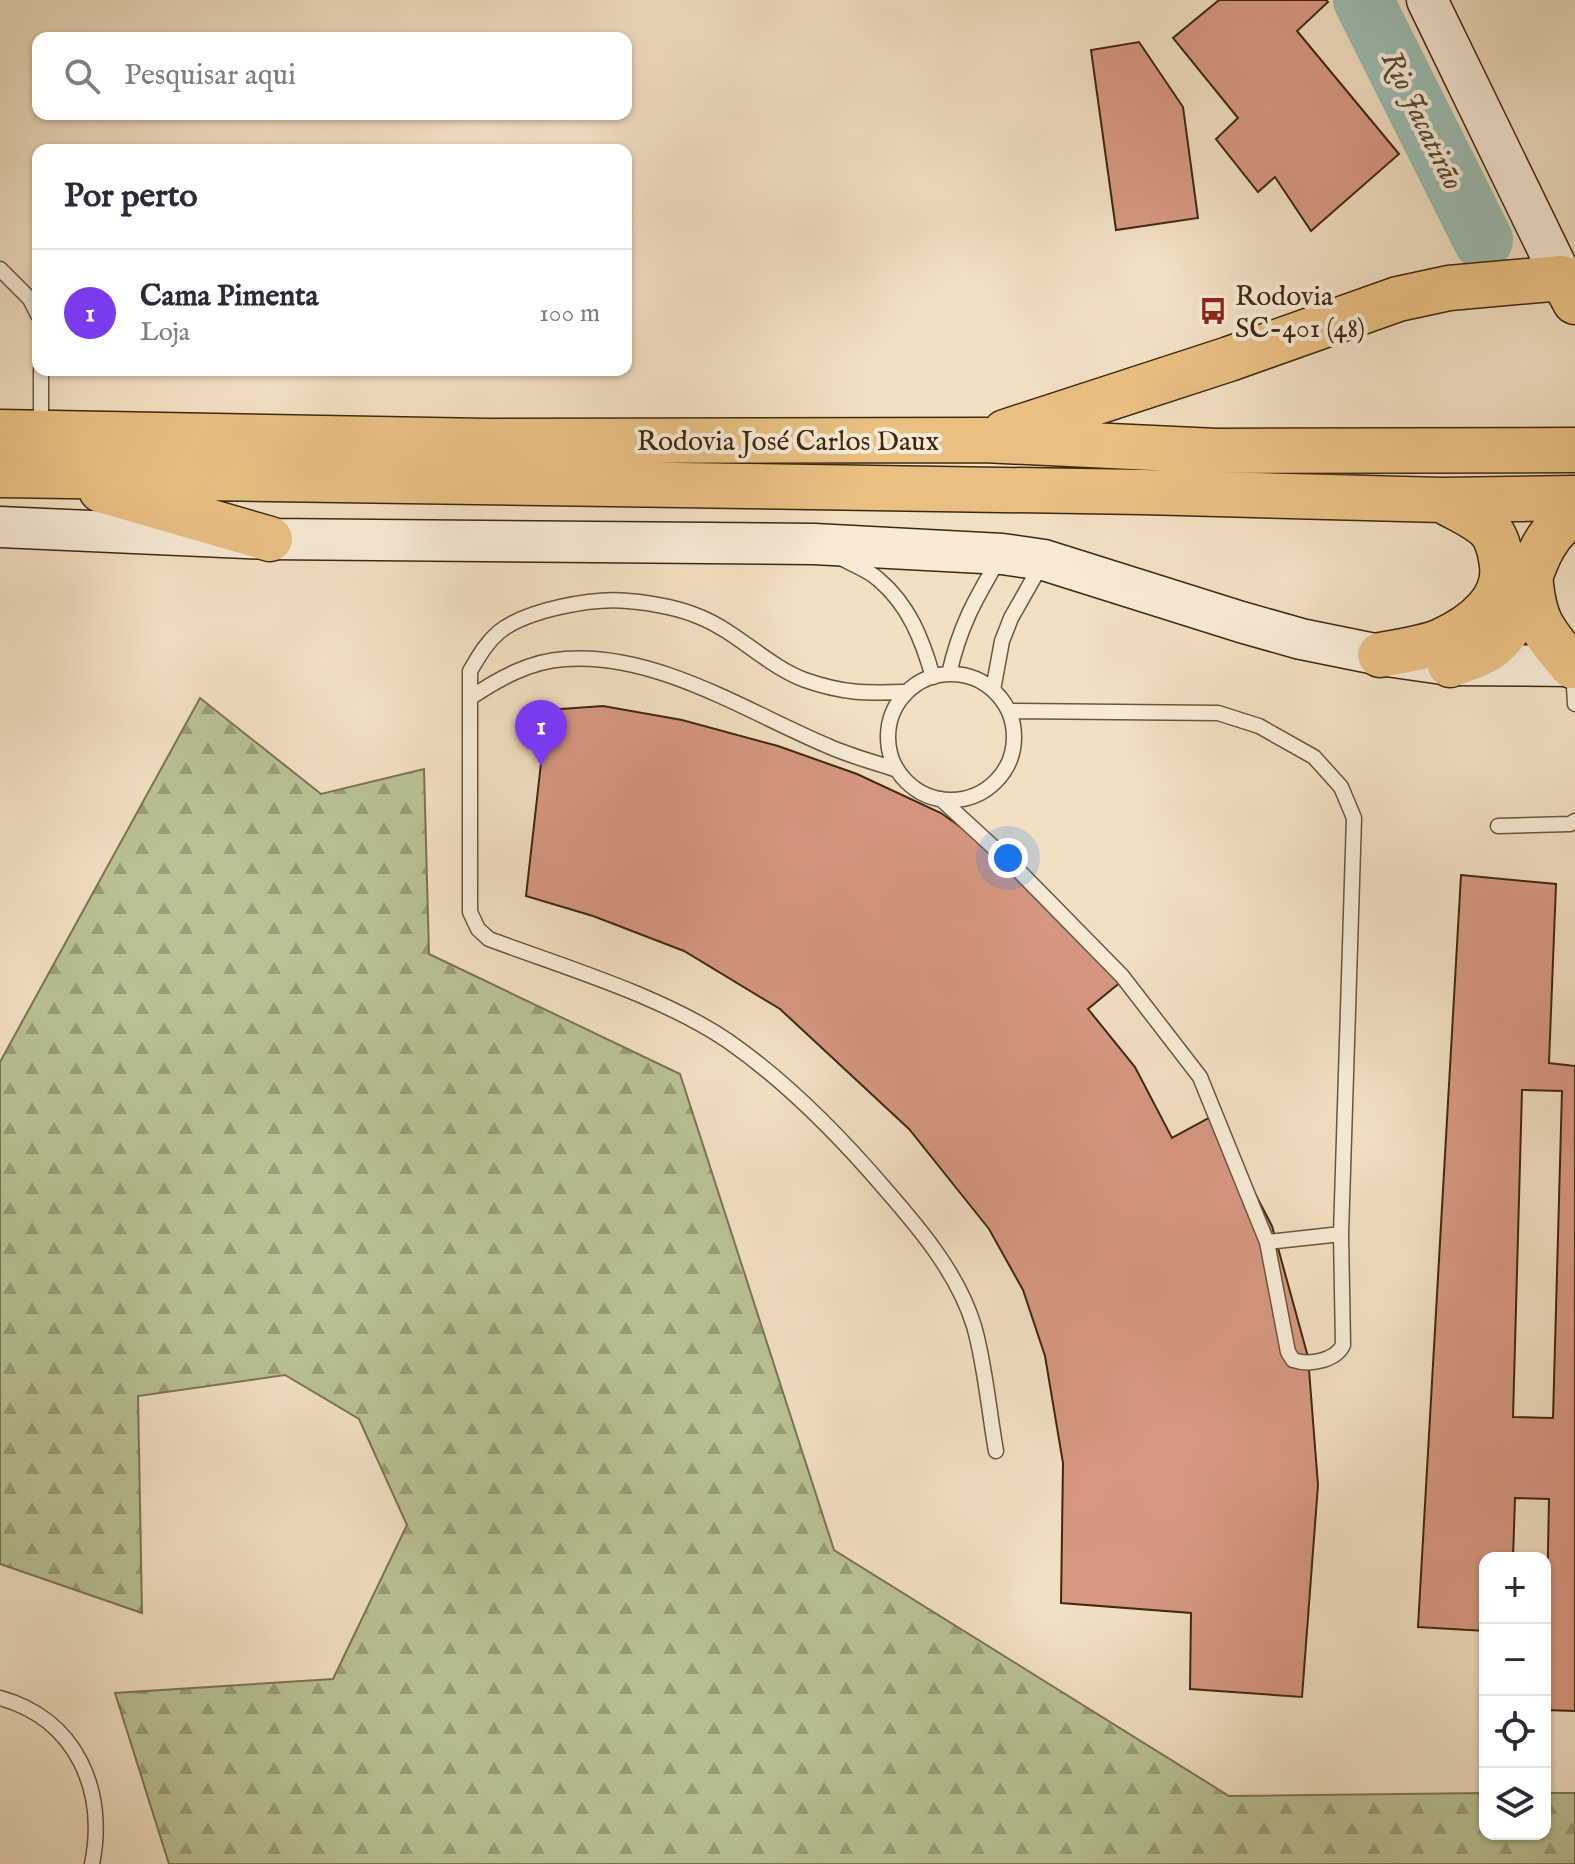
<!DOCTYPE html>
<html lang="pt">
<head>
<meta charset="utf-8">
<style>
	:root { --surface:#fff; --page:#f2f2f3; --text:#2b2b33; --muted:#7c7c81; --line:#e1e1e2; --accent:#7c3aed }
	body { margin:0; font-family:"IM FELL English",serif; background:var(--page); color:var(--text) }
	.controls { position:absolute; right:24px; bottom:24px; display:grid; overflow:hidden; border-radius:16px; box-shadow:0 2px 6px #0004 }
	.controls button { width:72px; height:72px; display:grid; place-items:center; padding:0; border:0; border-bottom:2px solid var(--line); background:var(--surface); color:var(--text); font:40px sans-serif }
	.you { position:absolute; left:1008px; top:858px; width:28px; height:28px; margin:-20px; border:6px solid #fff; border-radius:50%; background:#1a73e8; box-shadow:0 0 0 12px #1a73e833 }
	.badge { display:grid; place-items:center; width:52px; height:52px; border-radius:50%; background:var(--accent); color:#fff; font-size:26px; font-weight:700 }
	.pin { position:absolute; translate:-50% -66px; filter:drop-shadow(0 2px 4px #0008) }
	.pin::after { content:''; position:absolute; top:42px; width:28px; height:24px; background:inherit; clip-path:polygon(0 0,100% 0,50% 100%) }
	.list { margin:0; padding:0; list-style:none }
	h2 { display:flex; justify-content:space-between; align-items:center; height:104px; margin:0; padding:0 32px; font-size:34px }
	h2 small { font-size:26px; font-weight:400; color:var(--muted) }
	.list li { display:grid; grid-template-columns:52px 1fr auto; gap:24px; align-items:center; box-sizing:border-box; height:128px; padding:0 32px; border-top:2px solid var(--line) }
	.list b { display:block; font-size:30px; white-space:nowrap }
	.list p { margin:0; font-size:26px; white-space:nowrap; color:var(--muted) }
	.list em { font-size:26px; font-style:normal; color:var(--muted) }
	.icon { flex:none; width:44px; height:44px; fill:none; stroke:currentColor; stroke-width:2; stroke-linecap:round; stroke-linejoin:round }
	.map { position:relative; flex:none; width:1575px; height:1864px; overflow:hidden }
	.search { position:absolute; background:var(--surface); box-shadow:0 2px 6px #0004; left:32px; top:32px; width:600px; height:88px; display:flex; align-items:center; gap:20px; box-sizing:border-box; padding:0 28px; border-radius:16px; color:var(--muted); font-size:30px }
	.panel { position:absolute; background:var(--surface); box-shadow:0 2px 6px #0004; left:32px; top:144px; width:600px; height:232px; border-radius:16px }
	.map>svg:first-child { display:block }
	.forest { fill:url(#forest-firs); stroke:#7c7550; stroke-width:2 }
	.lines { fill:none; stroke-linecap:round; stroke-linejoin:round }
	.river { stroke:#9bbdb2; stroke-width:60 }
	.building { fill:#d79881; stroke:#3f280d; stroke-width:2; fill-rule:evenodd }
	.service-casing { stroke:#6c563a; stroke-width:17 }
	.secondary-casing { stroke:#3f280d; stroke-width:43 }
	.trunk-casing { stroke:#3f280d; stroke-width:47 }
	.service { stroke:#f7ebd8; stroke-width:14 }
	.secondary { stroke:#f7ebd8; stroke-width:40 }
	.trunk { stroke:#e9c082; stroke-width:44 }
	.labels { text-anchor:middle; stroke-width:8; stroke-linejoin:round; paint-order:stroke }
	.poi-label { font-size:28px; fill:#3f280d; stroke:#f7ebd8; text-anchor:start }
	.street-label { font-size:28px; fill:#3f280d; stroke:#f7ebd8 }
	.water-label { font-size:30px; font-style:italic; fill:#564d36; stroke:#f7ebd8 }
</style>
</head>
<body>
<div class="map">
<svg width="1575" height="1864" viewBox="0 0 1575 1864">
	<defs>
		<pattern id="forest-firs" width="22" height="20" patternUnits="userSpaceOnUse" patternTransform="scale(2)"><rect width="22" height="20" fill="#b9c294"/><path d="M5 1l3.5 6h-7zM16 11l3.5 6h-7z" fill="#989e77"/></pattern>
	</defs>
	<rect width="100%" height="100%" fill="#f2e0c3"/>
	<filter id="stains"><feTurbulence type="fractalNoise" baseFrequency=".0025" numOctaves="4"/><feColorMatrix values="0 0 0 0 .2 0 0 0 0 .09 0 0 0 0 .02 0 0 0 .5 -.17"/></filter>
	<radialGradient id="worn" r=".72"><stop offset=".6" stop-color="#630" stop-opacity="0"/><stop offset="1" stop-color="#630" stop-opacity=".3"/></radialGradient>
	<!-- forest -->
	<path class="forest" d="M200 698 321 794 424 769 429 954 680 1074 834 1550 1229 1796 1485 1793V1834H1545V1793H1575V1864H169L115 1693 333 1679 407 1525 359 1419 285 1375 138 1396 142 1613 0 1564V1062Z"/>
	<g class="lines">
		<!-- river -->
		<path class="river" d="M1363 0 1483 240"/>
	</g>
	<!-- building -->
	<path class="building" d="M1219 0H1326L1328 2 1297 31 1399 154 1311 231 1275 177 1258 192 1216 139 1238 118 1173 38Z
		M1139 42 1183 107 1198 218 1116 230 1091 50Z
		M603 706 682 720 778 746 857 774 941 813 1032 878 1128 976 1088 1009 1135 1067 1172 1138 1214 1115 1272 1226 1308 1357 1318 1485 1302 1697 1190 1689 1191 1613 1061 1603 1063 1463 1045 1356 1023 1290 989 1229 909 1129 780 1009 684 951 593 916 526 896 547 710Z
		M1461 875 1556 884 1549 1063 1575 1066V1711L1545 1710 1549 1499 1515 1498 1513 1558H1485V1631L1418 1627ZM1522 1090 1562 1091 1553 1418 1513 1417Z"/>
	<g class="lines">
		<!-- service casing -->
		<g class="service-casing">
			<path id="service" d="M0 269 30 299 38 315
				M41 370V430
				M839 557C851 564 867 569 878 579 909 605 922 639 933 677
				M1573 669 1575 704
				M949 674C960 625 975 600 1000 557
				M888 737a63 63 0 1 1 126 0a63 63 0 1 1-126 0Z
				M993 690 1002 641 1011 618 1041 565
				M907 692C866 693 845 694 805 680 769 667 737 632 700 617 679 608 651 603 628 601 594 597 526 610 499 632 486 643 479 656 470 671V912L478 929 489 939C564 967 662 996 728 1041 787 1082 839 1135 886 1190 921 1230 958 1274 974 1326 985 1364 989 1412 996 1451
				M470 698C498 679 530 661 565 659 656 652 747 712 828 746 850 756 874 762 897 770
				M941 799 1016 868 1122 976 1200 1077 1267 1242 1288 1352 1293 1360C1310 1366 1336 1360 1343 1345L1341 1234 1354 818 1341 787 1314 757 1259 726 1218 713 1009 711
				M1498 826 1570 824 1575 821
				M1267 1242 1341 1234
				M0 1698C76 1719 107 1790 92 1864"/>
		</g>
		<!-- secondary casing -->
		<g class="secondary-casing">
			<path id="secondary" d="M1427 0 1562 278H1575
				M0 527 270 539 814 544 1002 554 1044 560 1241 622 1301 639 1380 655 1450 665 1575 666"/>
		</g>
		<!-- trunk casing -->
		<g class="trunk-casing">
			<path id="trunk" d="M0 432 485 441 984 440 1216 451 1575 450
				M1005 432 1229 359 1398 299 1449 288 1562 278 1575 302
				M0 475 1143 492 1442 500 1575 498
				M101 490 270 539
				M1530 572C1533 621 1542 630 1572 666
				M1380 655C1400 651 1422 649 1441 641 1474 626 1510 599 1501 559 1500 550 1496 537 1490 530 1478 517 1457 509 1442 500
				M1450 665C1465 659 1483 655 1495 644 1534 610 1522 546 1575 513"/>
		</g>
		<!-- service -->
		<use href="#service" class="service"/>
		<!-- secondary -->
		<use href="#secondary" class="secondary"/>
		<!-- trunk -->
		<use href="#trunk" class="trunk"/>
	</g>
	<!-- icons -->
	<defs>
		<g id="bus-bare" transform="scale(2.16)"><path d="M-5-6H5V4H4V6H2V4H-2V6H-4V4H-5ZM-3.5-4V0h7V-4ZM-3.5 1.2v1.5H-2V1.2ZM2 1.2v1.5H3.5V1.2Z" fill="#8f2418" stroke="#f7ebd8" stroke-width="2.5" paint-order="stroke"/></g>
	</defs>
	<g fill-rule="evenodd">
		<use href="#bus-bare" x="1213" y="311"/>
	</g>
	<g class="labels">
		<!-- poi labels -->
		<g class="poi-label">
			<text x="1235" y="305">Rodovia<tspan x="1235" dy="32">SC-401 (48)</tspan></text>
		</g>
		<!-- street labels -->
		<g class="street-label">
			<text x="788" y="450">Rodovia José Carlos Daux</text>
		</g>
		<!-- water labels -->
		<g class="water-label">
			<text transform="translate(1423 120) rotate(64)" y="10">Rio Jacatirão</text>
		</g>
	</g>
	<rect width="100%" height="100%" filter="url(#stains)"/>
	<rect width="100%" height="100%" fill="url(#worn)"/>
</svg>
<div class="controls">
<button>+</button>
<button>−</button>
<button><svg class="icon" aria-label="locate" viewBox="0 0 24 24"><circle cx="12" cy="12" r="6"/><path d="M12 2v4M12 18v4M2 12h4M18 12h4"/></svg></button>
<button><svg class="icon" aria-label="layers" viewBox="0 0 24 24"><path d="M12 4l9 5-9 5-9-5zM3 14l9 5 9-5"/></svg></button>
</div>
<div class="you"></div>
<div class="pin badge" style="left:541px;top:766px">1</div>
<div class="search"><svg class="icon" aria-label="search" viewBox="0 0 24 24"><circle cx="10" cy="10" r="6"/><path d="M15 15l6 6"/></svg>Pesquisar aqui</div>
<section class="panel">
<h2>Por perto<small></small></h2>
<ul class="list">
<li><span class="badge">1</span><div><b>Cama Pimenta</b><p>Loja</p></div><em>100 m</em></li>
</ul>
</section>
</div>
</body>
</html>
